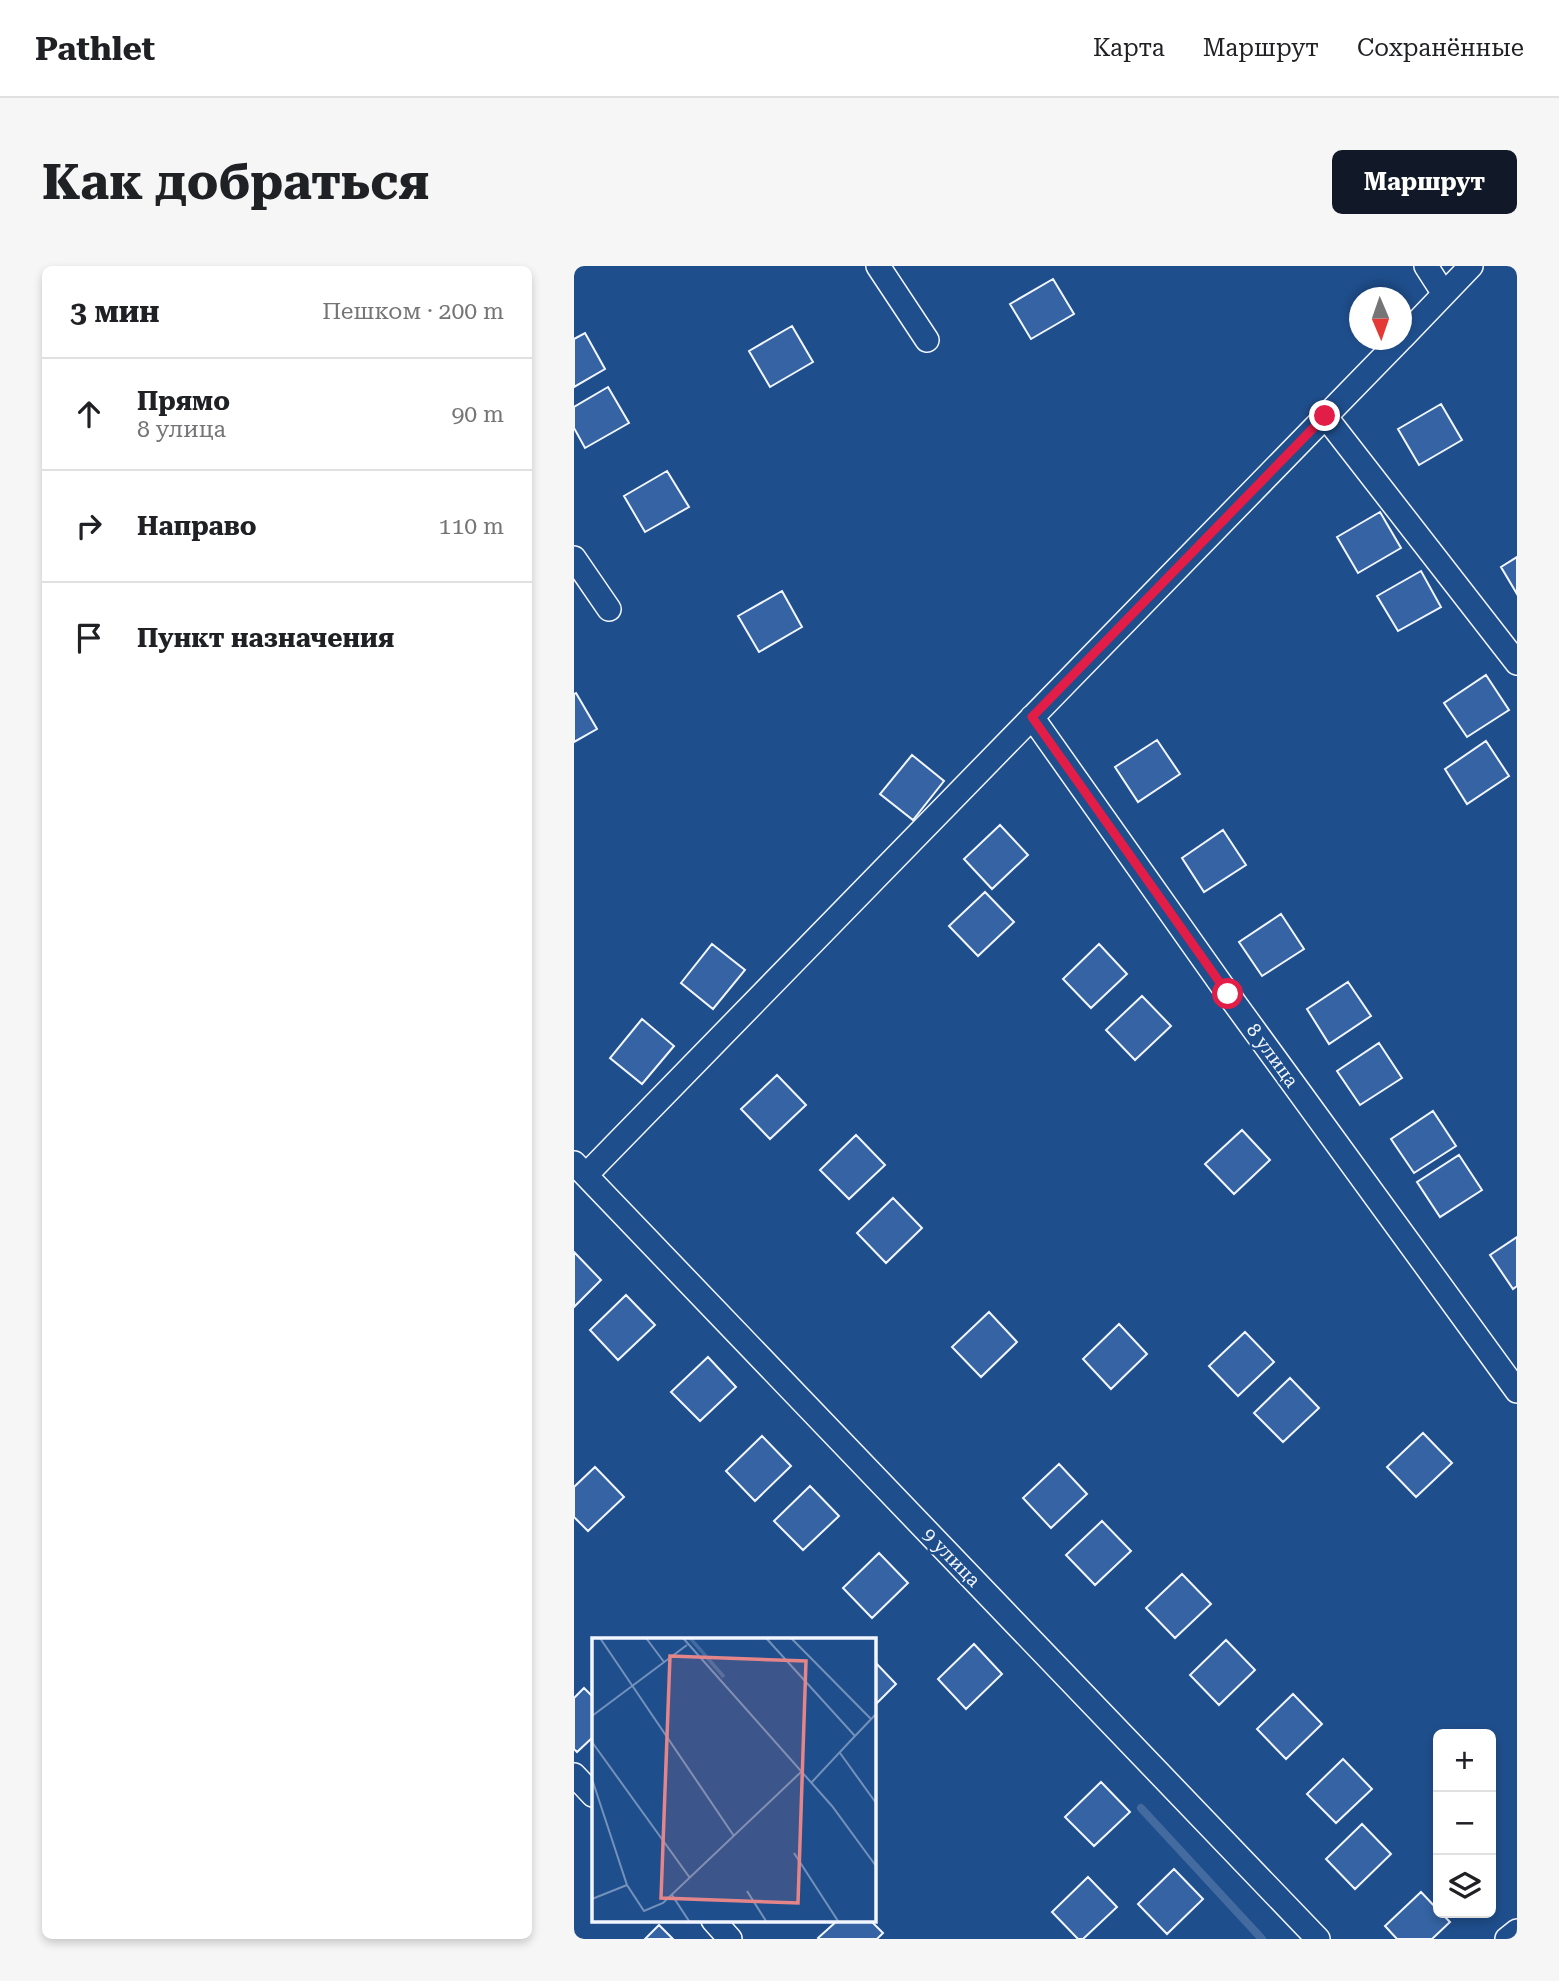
<!DOCTYPE html>
<html lang="ru">
<head>
<meta charset="utf-8">
<style>
	:root { --surface:#fff; --page:#f6f6f6; --text:#202124; --muted:#757577; --line:#e0e0e0; --accent:#111827 }
	body { margin:0; font-family:"Roboto Serif",serif; background:var(--page); color:var(--text) }
	.controls { position:absolute; right:21px; bottom:21px; display:grid; overflow:hidden; border-radius:10px; box-shadow:0 4px 10px #0003 }
	.controls button { width:63px; height:63px; display:grid; place-items:center; padding:0; border:0; border-bottom:2px solid var(--line); background:var(--surface); color:var(--text); font:35px sans-serif }
	.compass { position:absolute; left:775px; top:21px; width:63px; height:63px; border-radius:50%; background:var(--surface); box-shadow:0 4px 10px #0003; rotate:178deg }
	.stop { position:absolute; width:21px; height:21px; margin:-16px; border:5px solid #e11d48; border-radius:50%; background:#fff }
	.stop.end { background:#e11d48; border-color:#fff; box-shadow:0 2px 7px #0008 }
	.list { margin:0; padding:0; list-style:none }
	h2 { display:flex; justify-content:space-between; align-items:center; height:91px; margin:0; padding:0 28px; font-size:30px }
	h2 small { font-size:23px; font-weight:400; color:var(--muted) }
	.list li { display:grid; grid-template-columns:46px 1fr auto; gap:21px; align-items:center; box-sizing:border-box; height:112px; padding:0 28px; border-top:2px solid var(--line) }
	.list b { display:block; font-size:26px; white-space:nowrap }
	.list p { margin:0; font-size:23px; white-space:nowrap; color:var(--muted) }
	.list em { font-size:23px; font-style:normal; color:var(--muted) }
	.icon { flex:none; width:38px; height:38px; fill:none; stroke:currentColor; stroke-width:2; stroke-linecap:round; stroke-linejoin:round }
	.map { position:relative; flex:none; width:943px; height:1673px; overflow:hidden; border-radius:10px }
	header { display:flex; align-items:center; gap:42px; box-sizing:border-box; height:98px; padding:0 35px; background:var(--surface); border-bottom:2px solid var(--line) }
	header strong { font-size:33px }
	nav { display:flex; gap:38px; margin-inline-start:auto; font-size:24px }
	.intro { display:flex; align-items:center; justify-content:space-between; box-sizing:border-box; height:168px; padding:0 42px }
	h1 { margin:0; font-size:49px }
	.button { padding:18px 32px; border-radius:10px; background:var(--accent); color:#fff; font-size:24px; font-weight:700 }
	main { display:flex; gap:42px; padding:0 42px }
	aside { flex:1; background:var(--surface); border-radius:10px; box-shadow:0 4px 10px #0003 }
	.map>svg:first-child { display:block }
	.lines { fill:none; stroke-linecap:round; stroke-linejoin:round }
	.stream { stroke:#446ba0; stroke-width:8 }
	.building { fill:#3563a3; stroke:#f2f6ff; stroke-width:2 }
	.street-casing { stroke:#f2f6ff; stroke-width:26 }
	.street { stroke:#1f4e8c; stroke-width:23 }
	.route { stroke:#e11d48; stroke-width:9 }
	.labels { text-anchor:middle; stroke-width:5; stroke-linejoin:round; paint-order:stroke }
	.street-label { font-size:19px; fill:#f2f6ff; stroke:#1f4e8c }
	.inset-river { fill:none; stroke:#446ba0; stroke-width:3.5 }
	.inset-road { fill:none; stroke:#7391ba; stroke-width:2 }
	.view { fill:#e38589; fill-opacity:0.15; stroke:#e38589; stroke-width:3.5 }
	.inset-edge { fill:none; stroke:#f2f6ff; stroke-width:3.5 }
</style>
</head>
<body>
<header>
<strong>Pathlet</strong>
<nav><a>Карта</a><a>Маршрут</a><a>Сохранённые</a></nav>
</header>
<div class="intro"><h1>Как добраться</h1><a class="button">Маршрут</a></div>
<main>
<aside>
<h2>3 мин<small>Пешком · 200 m</small></h2>
<ul class="list">
<li><svg class="icon" aria-label="ahead" viewBox="0 0 24 24"><path d="M12 20V5M6 11l6-6 6 6"/></svg><div><b>Прямо</b><p>8 улица</p></div><em>90 m</em></li>
<li><svg class="icon" aria-label="right" viewBox="0 0 24 24"><path d="M7 20v-9h11M14 6l5 5-5 5"/></svg><div><b>Направо</b></div><em>110 m</em></li>
<li><svg class="icon" aria-label="arrive" viewBox="0 0 24 24"><path d="M6 21V4h12l-3 4 3 4H6"/></svg><div><b>Пункт назначения</b></div></li>
</ul>
</aside>
<div class="map">
<svg width="943" height="1673" viewBox="0 0 943 1673">
	<rect width="100%" height="100%" fill="#1f4e8c"/>
	<g class="lines">
		<!-- stream -->
		<path class="stream" d="M567 1542 688 1673"/>
	</g>
	<!-- building -->
	<path class="building" d="M479 13 500 48 457 73 436 38Z
		M218 60 239 96 196 121 175 85Z
		M11 67 31 103 0 121V73Z
		M34 121 55 157 11 182 0 162V141Z
		M867 138 888 174 845 199 824 163Z
		M93 205 115 241 71 266 50 230Z
		M806 246 827 282 784 307 763 271Z
		M943 291V328L927 301Z
		M847 305 867 341 824 365 803 330Z
		M208 325 228 361 185 386 164 350Z
		M912 409 935 444 893 471 870 437Z
		M2 427 23 463 0 476V428Z
		M583 474 606 508 564 536 541 501Z
		M912 475 935 510 893 538 871 503Z
		M338 489 370 515 339 554 306 528Z
		M426 559 454 589 418 623 390 593Z
		M649 564 672 599 630 626 608 592Z
		M411 626 440 656 404 690 375 660Z
		M707 648 730 683 688 710 665 676Z
		M138 678 171 704 139 743 107 717Z
		M525 678 553 708 517 742 489 713Z
		M774 716 797 750 755 778 733 743Z
		M568 730 597 760 561 794 532 764Z
		M68 753 100 780 68 818 36 792Z
		M805 777 828 812 786 839 763 805Z
		M203 809 232 839 196 873 167 843Z
		M859 845 882 880 840 907 817 873Z
		M668 864 696 894 660 928 631 898Z
		M282 869 311 899 275 933 246 904Z
		M885 889 908 924 866 951 843 916Z
		M319 932 348 962 312 997 283 967Z
		M943 971V1020L939 1023 916 989Z
		M0 986 27 1014 0 1041Z
		M52 1029 81 1059 44 1094 16 1064Z
		M415 1046 443 1076 407 1111 378 1081Z
		M545 1058 573 1088 537 1123 509 1093Z
		M671 1066 700 1096 664 1130 635 1100Z
		M134 1091 162 1121 126 1155 97 1126Z
		M716 1112 745 1142 709 1176 680 1147Z
		M849 1167 878 1197 842 1231 813 1201Z
		M188 1170 217 1200 181 1235 152 1205Z
		M485 1198 513 1228 477 1262 449 1232Z
		M21 1201 50 1231 14 1265 0 1251V1221Z
		M236 1220 265 1250 229 1284 200 1255Z
		M528 1255 557 1285 521 1319 492 1289Z
		M305 1287 334 1317 298 1352 269 1322Z
		M608 1308 637 1338 601 1372 572 1342Z
		M652 1374 681 1404 645 1439 616 1409Z
		M400 1378 428 1408 392 1443 364 1413Z
		M299 1394 322 1418 299 1441Z
		M10 1422 19 1431V1471L3 1486 0 1483V1432Z
		M719 1428 748 1458 712 1493 683 1463Z
		M769 1493 798 1523 762 1557 733 1528Z
		M527 1516 556 1546 520 1580 491 1551Z
		M788 1558 817 1588 781 1623 752 1593Z
		M600 1603 629 1633 593 1668 564 1638Z
		M514 1611 543 1641 509 1673H504L478 1646Z
		M847 1626 864 1644V1647H867L876 1656 858 1673H823L811 1660Z
		M264 1654H296L309 1667 303 1673H245L244 1672Z
		M85 1659 99 1673H71Z"/>
	<g class="lines">
		<!-- street casing -->
		<g class="street-casing">
			<path id="street" d="M304 0 353 74
				M852 0 870 28
				M828 72 897 0
				M751 150 943 397
				M0 292 35 343
				M458 451 654 728 943 1125
				M0 897 744 1673
				M12 909 826 74
				M0 1509 19 1529
				M139 1654 156 1673
				M933 1673 943 1665"/>
		</g>
		<!-- street -->
		<use href="#street" class="street"/>
	</g>
	<g class="lines">
		<!-- route -->
		<path class="route" d="M654 728 458 451 751 150"/>
	</g>
	<g class="labels">
		<!-- street labels -->
		<g class="street-label">
			<text transform="translate(699 789) rotate(54)" y="7">8 улица</text>
			<text transform="translate(378 1291) rotate(46)" y="7">9 улица</text>
		</g>
	</g>
	<!-- overview -->
	<g transform="translate(18 1372)">
		<rect width="284" height="284" fill="#1f4e8c"/>
		<path class="inset-river" d="M98 0 132 39"/>
		<path class="inset-road" d="M8 0 142 198M54 0 72 24M91 0 240 168 284 228M174 0 263 98 219 145M199 0 279 81M0 78 95 7M263 98 284 76M0 104 98 240M248 115 284 165M0 141 35 247 52 273 71 265 209 134M202 215 246 283M155 253 174 283M80 257 97 283M0 261 35 247"/>
		<path class="view" d="M78 18 214 23 206 265 69 260Z"/>
		<rect width="284" height="284" class="inset-edge"/>
	</g>
</svg>
<div class="controls">
<button>+</button>
<button>−</button>
<button><svg class="icon" aria-label="layers" viewBox="0 0 24 24"><path d="M12 4l9 5-9 5-9-5zM3 14l9 5 9-5"/></svg></button>
</div>
<svg class="compass" viewBox="-18 -18 36 36"><path d="M0-13l5 13h-10z" fill="#e53935"/><path d="M0 13l5-13h-10z" fill="#757577"/></svg>
<div class="stop" style="left:654px;top:728px"></div>
<div class="stop end" style="left:751px;top:150px"></div>
</div>
</main>
</body>
</html>
